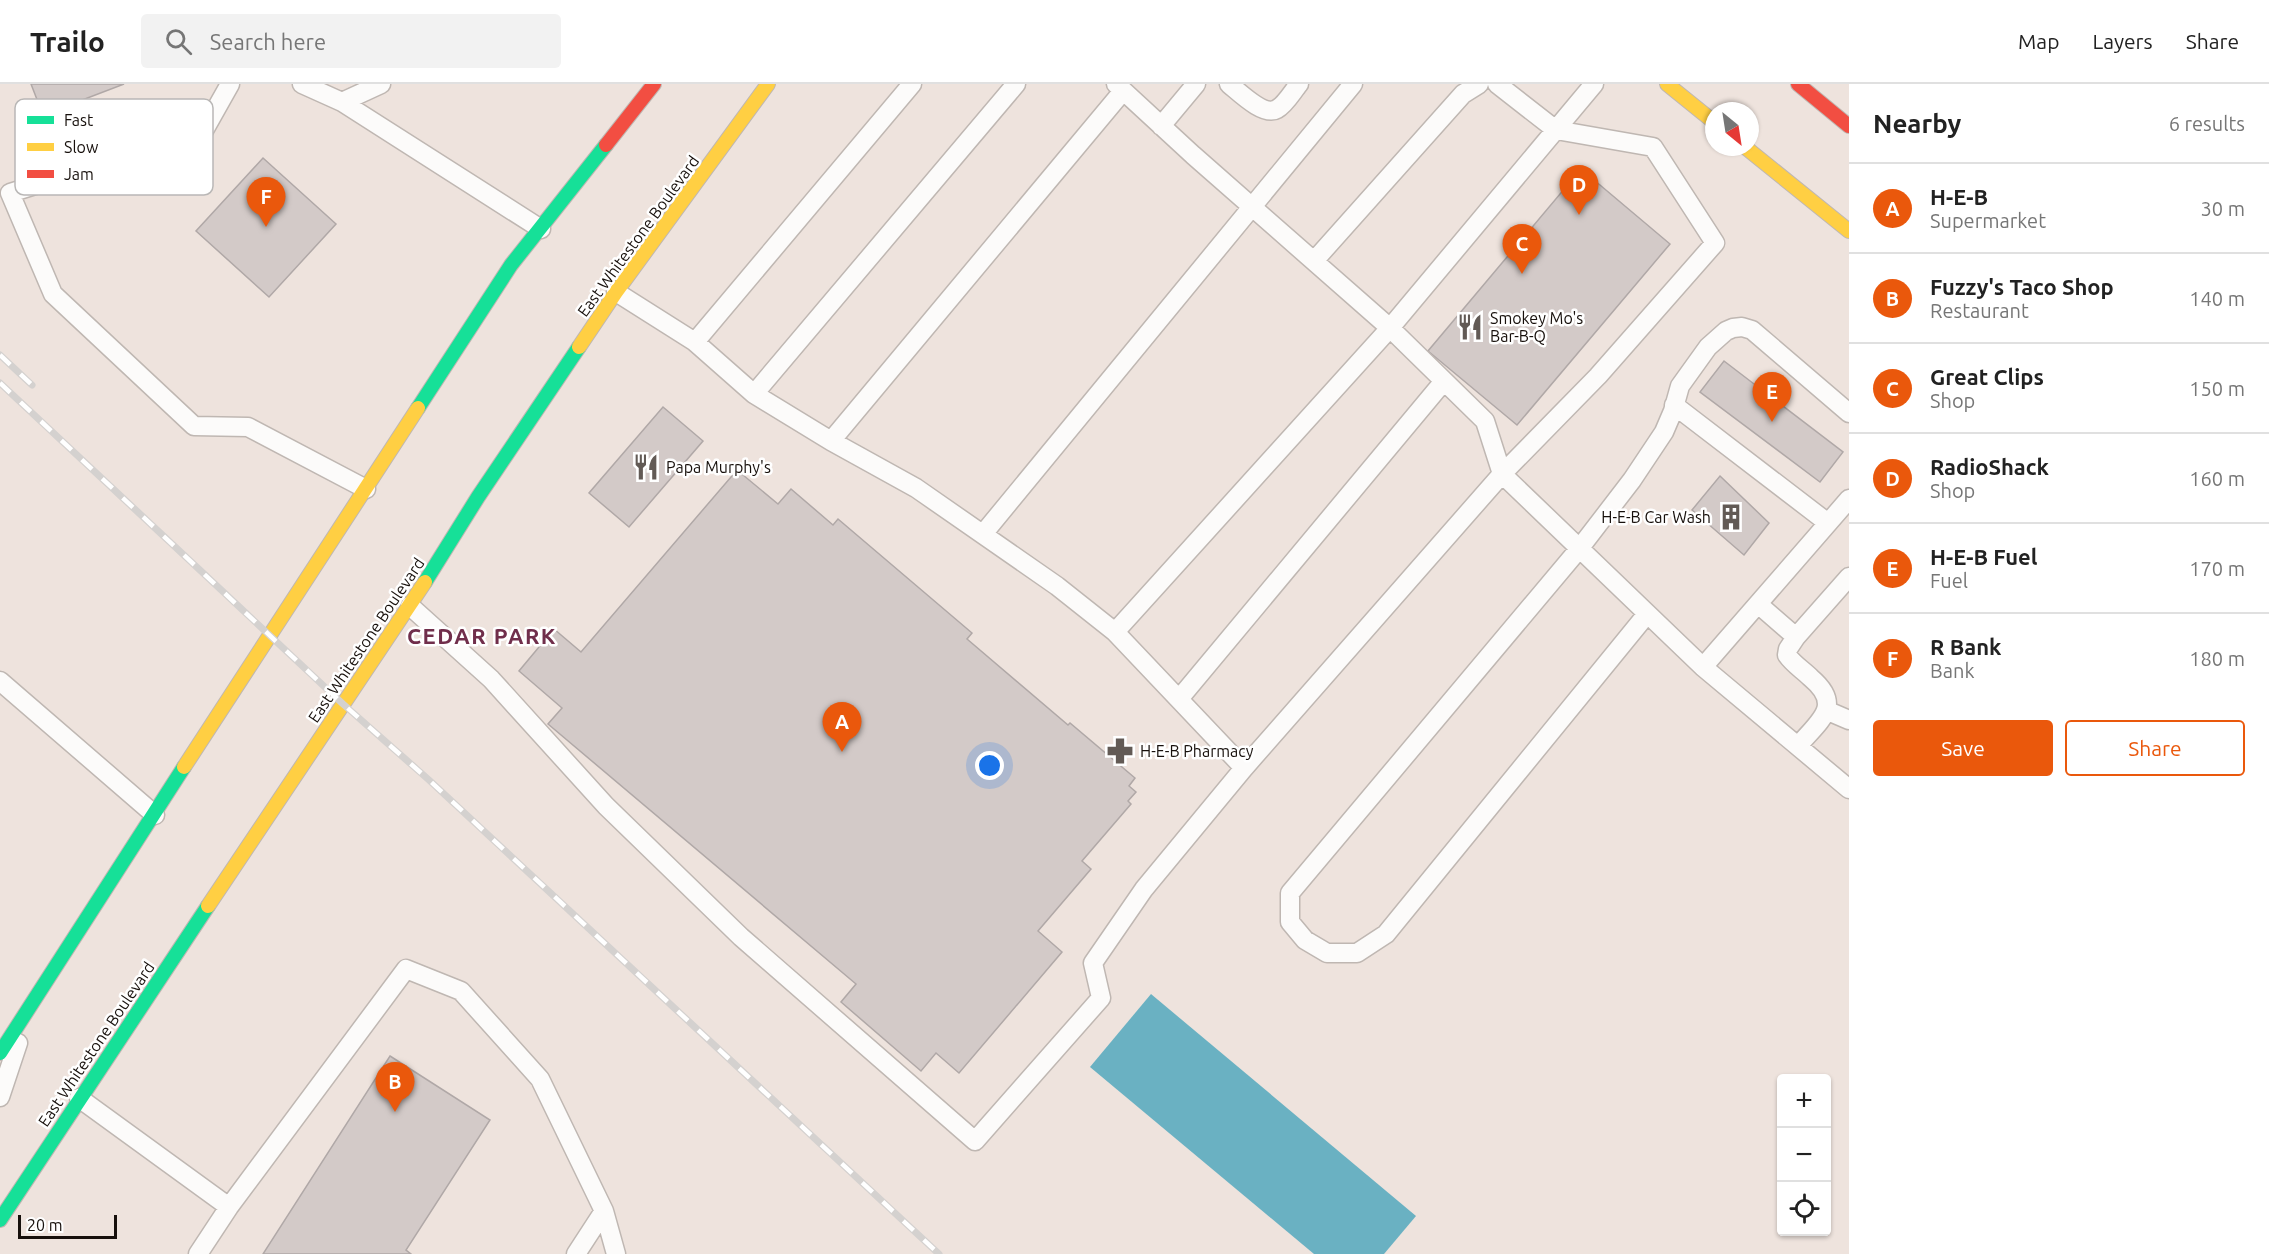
<!DOCTYPE html>
<html lang="en">
<head>
<meta charset="utf-8">
<style>
	:root { --surface:#fff; --page:#f2f2f2; --text:#222; --muted:#767676; --line:#e0e0e0; --accent:#ea580c }
	body { margin:0; font-family:Ubuntu,sans-serif; background:var(--page); color:var(--text) }
	.controls { position:absolute; right:18px; bottom:18px; display:grid; overflow:hidden; border-radius:6px; box-shadow:0 2px 4px #0004 }
	.controls button { width:54px; height:54px; display:grid; place-items:center; padding:0; border:0; border-bottom:2px solid var(--line); background:var(--surface); color:var(--text); font:30px sans-serif }
	.compass { position:absolute; left:1705px; top:18px; width:54px; height:54px; border-radius:50%; background:var(--surface); box-shadow:0 2px 4px #0004; rotate:150deg }
	.scale { position:absolute; left:18px; bottom:15px; width:99px; box-sizing:border-box; padding-left:6px; border:3px solid #17100c; border-top:0; font-size:16px; line-height:21px; white-space:nowrap; color:#17100c; -webkit-text-stroke:4px #fff; paint-order:stroke }
	.you { position:absolute; left:990px; top:682px; width:21px; height:21px; margin:-15px; border:4px solid #fff; border-radius:50%; background:#1a73e8; box-shadow:0 0 0 9px #1a73e833 }
	.badge { display:grid; place-items:center; width:39px; height:39px; border-radius:50%; background:var(--accent); color:#fff; font-size:20px; font-weight:700 }
	.pin { position:absolute; translate:-50% -50px; filter:drop-shadow(0 2px 3px #0008) }
	.pin::after { content:''; position:absolute; top:32px; width:21px; height:18px; background:inherit; clip-path:polygon(0 0,100% 0,50% 100%) }
	.list { margin:0; padding:0; list-style:none }
	h2 { display:flex; justify-content:space-between; align-items:center; height:78px; margin:0; padding:0 24px; font-size:26px }
	h2 small { font-size:20px; font-weight:400; color:var(--muted) }
	.list li { display:grid; grid-template-columns:39px 1fr auto; gap:18px; align-items:center; box-sizing:border-box; height:90px; padding:0 24px; border-top:2px solid var(--line) }
	.list b { display:block; font-size:22px; white-space:nowrap }
	.list p { margin:0; font-size:20px; white-space:nowrap; color:var(--muted) }
	.list em { font-size:20px; font-style:normal; color:var(--muted) }
	.actions { display:flex; gap:12px; padding:18px 24px }
	.actions a { flex:1; padding:14px 0; border:2px solid var(--accent); border-radius:6px; text-align:center; font-size:21px; color:var(--accent) }
	.actions .main { background:var(--accent); color:#fff }
	.icon { flex:none; width:33px; height:33px; fill:none; stroke:currentColor; stroke-width:2; stroke-linecap:round; stroke-linejoin:round }
	.map { position:relative; flex:none; width:1849px; height:1170px; overflow:hidden }
	header { display:flex; align-items:center; gap:36px; box-sizing:border-box; height:84px; padding:0 30px; background:var(--surface); border-bottom:2px solid var(--line) }
	header strong { font-size:28px }
	nav { display:flex; gap:33px; margin-inline-start:auto; font-size:21px }
	.search { width:420px; height:54px; background:var(--page); display:flex; align-items:center; gap:15px; box-sizing:border-box; padding:0 21px; border-radius:6px; color:var(--muted); font-size:22px }
	main { display:flex }
	aside { flex:1; background:var(--surface) }
	.map>svg:first-child { display:block }
	.water { fill:#6ab1c2 }
	.building { fill:#d3cac8; stroke:#b0a8a7; stroke-width:1.5 }
	.lines { fill:none; stroke-linecap:round; stroke-linejoin:round }
	.lane-casing { stroke:#bfb7b2; stroke-width:21 }
	.fast-casing { stroke:#bfb7b2; stroke-width:16 }
	.slow-casing { stroke:#bfb7b2; stroke-width:16 }
	.jam-casing { stroke:#bfb7b2; stroke-width:16 }
	.lane { stroke:#fcfbfa; stroke-width:18 }
	.fast { stroke:#16e098; stroke-width:14 }
	.slow { stroke:#ffcf43; stroke-width:14 }
	.jam { stroke:#f24e42; stroke-width:14 }
	.rail-casing { stroke:#d4d1cf; stroke-width:7 }
	.rail { stroke:#fff; stroke-width:4.5; stroke-dasharray:14; stroke-linecap:butt }
	.labels { text-anchor:middle; stroke-width:5; stroke-linejoin:round; paint-order:stroke }
	.street-label { font-size:16px; fill:#17100c; stroke:#fff }
	.poi-label { font-size:16px; fill:#17100c; stroke:#fff; text-anchor:start }
	.district-label { font-size:22px; font-weight:bold; letter-spacing:1.5px; fill:#702e4b; stroke:#fff }
	.key { fill:#fff; stroke:#b9b7b6; stroke-width:1.5 }
	.key-label { font-size:16px; fill:#17100c }
</style>
</head>
<body>
<header>
<strong>Trailo</strong>
<div class="search"><svg class="icon" aria-label="search" viewBox="0 0 24 24"><circle cx="10" cy="10" r="6"/><path d="M15 15l6 6"/></svg>Search here</div>
<nav><a>Map</a><a>Layers</a><a>Share</a></nav>
</header>
<main>
<div class="map">
<svg width="1849" height="1170" viewBox="0 0 1849 1170">
	<rect width="100%" height="100%" fill="#eee3dd"/>
	<!-- water -->
	<path class="water" d="M1151 910 1416 1132 1384 1170H1314L1090 983Z"/>
	<!-- building -->
	<path class="building" d="M31 0H124L43 31Z
		M263 74 336 140 269 213 196 147Z
		M1581 85 1670 160 1517 341 1428 267Z
		M1724 277 1843 368 1820 398 1700 308Z
		M663 323 703 357 629 443 589 409Z
		M737 386 778 420 791 405 833 441 838 435 972 549 967 555 1068 641 1070 639 1135 694 1129 702 1136 708 1128 717 1131 720 1082 777 1091 785 1038 847 1062 868 959 989 936 969 921 987 841 918 856 900 548 640 562 624 519 587 554 545 581 568Z
		M1720 392 1769 439 1744 471 1692 426Z
		M390 972 490 1036 406 1166 411 1170H263Z"/>
	<g class="lines">
		<!-- lane casing -->
		<g class="lane-casing">
			<path id="lane" d="M230 0 203 48 10 109 53 210 194 342 248 343 366 405
				M302 0 342 18 541 145
				M1116 0 1193 71 1390 244 1485 337 1502 390 1598 292 1715 159 1653 63 1556 46 1497 0
				M1229 0C1239 8 1264 33 1277 25 1285 21 1293 7 1299 0
				M342 18 381 0
				M1161 42 1196 0
				M1314 177 1463 10 1479 0
				M616 208 695 258 754 310 831 357 916 404 1057 502 1115 548 1244 684 1502 390 1703 583 1849 705
				M695 258 912 0
				M754 310 1016 0
				M1674 321 1828 439
				M831 357 1123 7
				M983 450 1353 0
				M1758 520 1796 553 1849 493
				M410 522 491 595 606 722 741 853 975 1057 1101 914 1093 879 1144 805 1244 684
				M1647 530 1386 850 1357 869H1327L1305 856 1290 838V809L1579 465 1632 396 1664 348 1673 327 1680 302 1708 263 1726 247 1733 244 1742 243 1752 246 1849 329
				M1115 548 1390 244 1594 0
				M1796 553 1788 565 1787 571C1793 580 1803 586 1811 594 1844 622 1819 637 1798 662
				M1703 583 1849 415
				M0 597 155 731
				M1179 615 1444 297
				M1828 627 1849 636
				M0 1013 18 959
				M79 1014 229 1123 198 1170
				M229 1123 406 885 461 907 540 995 604 1127 576 1170
				M604 1127 616 1170"/>
		</g>
		<!-- fast casing -->
		<g class="fast-casing">
			<path id="fast" d="M418 324 511 181 606 61
				M425 498 478 413 579 263
				M0 969 184 683
				M0 1136 208 822"/>
		</g>
		<!-- slow casing -->
		<g class="slow-casing">
			<path id="slow" d="M1667 0 1714 38
				M1745 63 1849 147
				M579 263 616 208 768 0
				M184 683 418 324
				M208 822 425 498"/>
		</g>
		<!-- jam casing -->
		<g class="jam-casing">
			<path id="jam" d="M1798 0 1849 42
				M606 61 654 0"/>
		</g>
		<!-- lane -->
		<use href="#lane" class="lane"/>
		<!-- fast -->
		<use href="#fast" class="fast"/>
		<!-- slow -->
		<use href="#slow" class="slow"/>
		<!-- jam -->
		<use href="#jam" class="jam"/>
		<!-- rail casing -->
		<g class="rail-casing">
			<path id="rail" d="M0 271 32 301
				M0 299 343 620 429 696 939 1170"/>
		</g>
		<!-- rail -->
		<use href="#rail" class="rail"/>
	</g>
	<!-- icons -->
	<defs>
		<g id="restaurant-bare" transform="scale(2.07)"><path d="M-5-6h1v4h1v-4h1v4h1v-4h1v5L-1.5 .5V6h-2V.5L-5-1ZM5-6V6H3V1.5H1.5Q1.5-4 5-6Z" fill="#625a55" stroke="#fff" stroke-width="2.5" paint-order="stroke"/></g>
		<g id="building-bare" transform="scale(2.07)"><path d="M-4-6H4V6H1V3H-1V6H-4ZM-2.5-4.3h1.7v1.8h-1.7ZM.8-4.3h1.7v1.8H.8ZM-2.5-1h1.7V.8h-1.7ZM.8-1h1.7V.8H.8Z" fill="#625a55" stroke="#fff" stroke-width="2.5" paint-order="stroke"/></g>
		<g id="pharmacy-bare" transform="scale(2.07)"><path d="M-2-6h4v4h4v4h-4v4h-4v-4h-4v-4h4Z" fill="#625a55" stroke="#fff" stroke-width="2.5" paint-order="stroke"/></g>
	</defs>
	<g fill-rule="evenodd">
		<use href="#restaurant-bare" x="1470" y="243"/>
		<use href="#restaurant-bare" x="646" y="383"/>
		<use href="#building-bare" x="1731" y="433"/>
		<use href="#pharmacy-bare" x="1120" y="667"/>
	</g>
	<g class="labels">
		<!-- street labels -->
		<g class="street-label">
			<text transform="translate(638 152) rotate(-54)" y="6">East Whitestone Boulevard</text>
			<text transform="translate(366 556) rotate(-56)" y="6">East Whitestone Boulevard</text>
			<text transform="translate(96 960) rotate(-56)" y="6">East Whitestone Boulevard</text>
		</g>
		<!-- poi labels -->
		<g class="poi-label">
			<text x="1490" y="240">Smokey Mo's<tspan x="1490" dy="18">Bar-B-Q</tspan></text>
			<text x="666" y="389">Papa Murphy's</text>
			<text x="1711" y="439" text-anchor="end">H-E-B Car Wash</text>
			<text x="1140" y="673">H-E-B Pharmacy</text>
		</g>
		<!-- district labels -->
		<g class="district-label">
			<text x="482" y="560">CEDAR PARK</text>
		</g>
	</g>
	<!-- legend -->
	<rect x="15" y="15" width="198" height="96" rx="9" class="key"/>
	<rect x="27" y="32" width="27" height="8" fill="#16e098"/>
	<rect x="27" y="59" width="27" height="8" fill="#ffcf43"/>
	<rect x="27" y="86" width="27" height="8" fill="#f24e42"/>
	<g class="key-label">
		<text x="64" y="42">Fast</text>
		<text x="64" y="69">Slow</text>
		<text x="64" y="96">Jam</text>
	</g>
</svg>
<div class="controls">
<button>+</button>
<button>−</button>
<button><svg class="icon" aria-label="locate" viewBox="0 0 24 24"><circle cx="12" cy="12" r="6"/><path d="M12 2v4M12 18v4M2 12h4M18 12h4"/></svg></button>
</div>
<svg class="compass" viewBox="-18 -18 36 36"><path d="M0-13l5 13h-10z" fill="#e53935"/><path d="M0 13l5-13h-10z" fill="#767676"/></svg>
<div class="scale">20 m</div>
<div class="you"></div>
<div class="pin badge" style="left:842px;top:668px">A</div>
<div class="pin badge" style="left:395px;top:1028px">B</div>
<div class="pin badge" style="left:1522px;top:190px">C</div>
<div class="pin badge" style="left:1579px;top:131px">D</div>
<div class="pin badge" style="left:1772px;top:338px">E</div>
<div class="pin badge" style="left:266px;top:143px">F</div>
</div>
<aside>
<h2>Nearby<small>6 results</small></h2>
<ul class="list">
<li><span class="badge">A</span><div><b>H-E-B</b><p>Supermarket</p></div><em>30 m</em></li>
<li><span class="badge">B</span><div><b>Fuzzy's Taco Shop</b><p>Restaurant</p></div><em>140 m</em></li>
<li><span class="badge">C</span><div><b>Great Clips</b><p>Shop</p></div><em>150 m</em></li>
<li><span class="badge">D</span><div><b>RadioShack</b><p>Shop</p></div><em>160 m</em></li>
<li><span class="badge">E</span><div><b>H-E-B Fuel</b><p>Fuel</p></div><em>170 m</em></li>
<li><span class="badge">F</span><div><b>R Bank</b><p>Bank</p></div><em>180 m</em></li>
</ul>
<div class="actions"><a class="main">Save</a><a>Share</a></div>
</aside>
</main>
</body>
</html>
